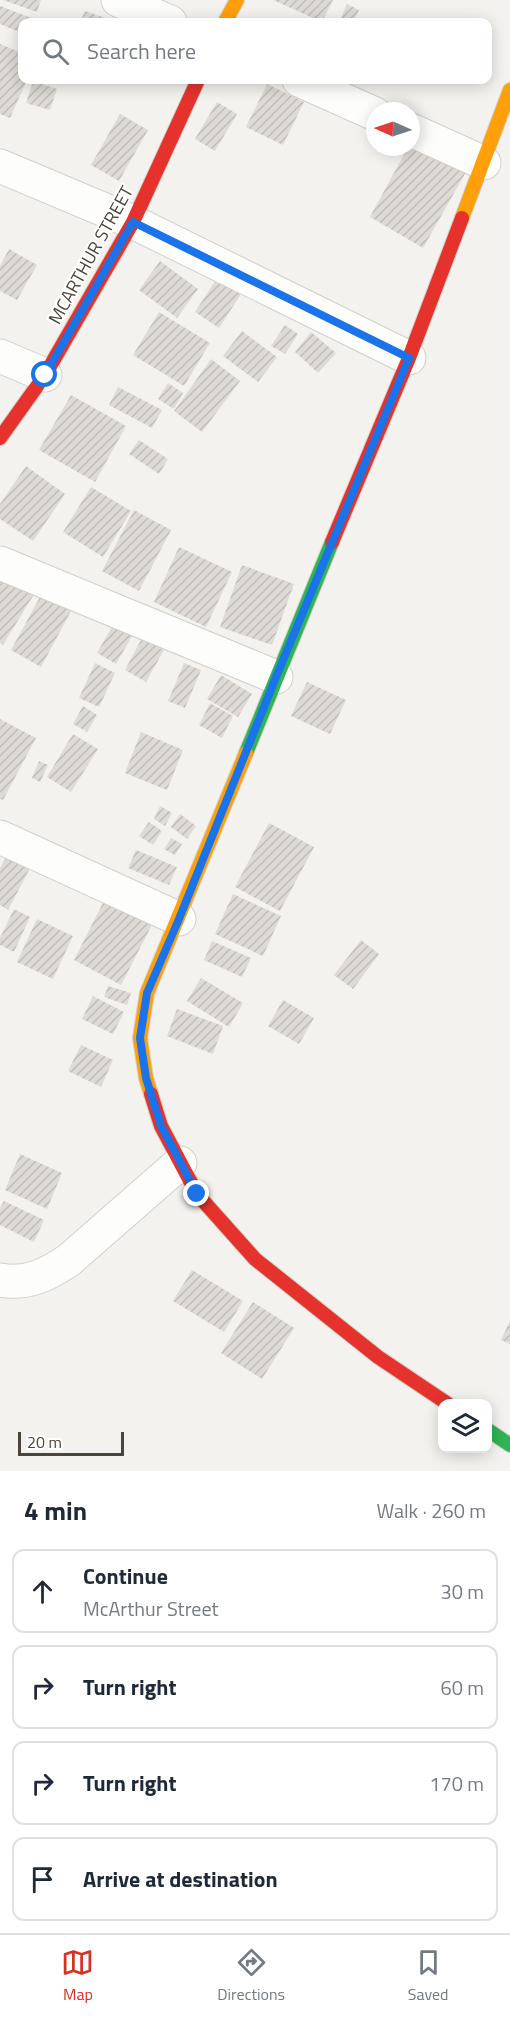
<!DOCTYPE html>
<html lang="en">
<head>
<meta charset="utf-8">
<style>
	:root { --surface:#fff; --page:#f2f2f3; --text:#1f2937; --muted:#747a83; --line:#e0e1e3; --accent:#d93025 }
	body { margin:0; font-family:"Titillium Web",sans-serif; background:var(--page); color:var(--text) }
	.controls { position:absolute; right:18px; bottom:18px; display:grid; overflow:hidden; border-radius:12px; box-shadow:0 3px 15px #0003 }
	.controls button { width:54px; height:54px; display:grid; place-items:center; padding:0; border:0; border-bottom:2px solid var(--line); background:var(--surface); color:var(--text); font:30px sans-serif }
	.compass { position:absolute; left:366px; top:102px; width:54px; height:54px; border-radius:50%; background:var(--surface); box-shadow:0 3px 15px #0003; rotate:273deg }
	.scale { position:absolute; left:18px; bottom:15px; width:106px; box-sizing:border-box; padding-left:6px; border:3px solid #4b4439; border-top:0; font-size:16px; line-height:21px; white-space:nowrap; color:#4b4439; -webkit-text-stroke:4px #fff; paint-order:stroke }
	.stop { position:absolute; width:18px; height:18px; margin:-14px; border:4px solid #1a73e8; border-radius:50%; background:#fff }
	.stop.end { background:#1a73e8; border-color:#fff; box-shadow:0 2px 6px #0008 }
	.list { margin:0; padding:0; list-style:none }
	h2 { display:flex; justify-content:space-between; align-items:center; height:78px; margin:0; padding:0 24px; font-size:26px }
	h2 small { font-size:20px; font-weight:400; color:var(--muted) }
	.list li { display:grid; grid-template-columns:39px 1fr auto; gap:18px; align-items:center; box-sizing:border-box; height:84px; margin:0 12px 12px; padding:0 12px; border:2px solid var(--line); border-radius:12px }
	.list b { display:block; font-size:22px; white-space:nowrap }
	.list p { margin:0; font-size:20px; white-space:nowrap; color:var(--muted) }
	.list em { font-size:20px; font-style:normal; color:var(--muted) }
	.icon { flex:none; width:33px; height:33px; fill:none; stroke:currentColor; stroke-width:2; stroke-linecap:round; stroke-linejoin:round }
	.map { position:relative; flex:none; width:510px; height:1471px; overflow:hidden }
	.search { position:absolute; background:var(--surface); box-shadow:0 3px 15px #0003; left:18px; right:18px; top:18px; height:66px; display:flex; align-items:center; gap:15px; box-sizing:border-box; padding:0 21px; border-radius:12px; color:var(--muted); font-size:22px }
	.sheet { height:462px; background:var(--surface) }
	nav { display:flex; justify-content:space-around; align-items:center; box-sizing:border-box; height:84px; border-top:2px solid var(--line); background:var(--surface); font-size:16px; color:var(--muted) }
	nav a { display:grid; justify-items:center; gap:3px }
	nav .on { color:var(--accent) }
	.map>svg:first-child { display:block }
	.building { fill:url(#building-hatch) }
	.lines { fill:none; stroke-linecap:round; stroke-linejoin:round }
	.street-casing { stroke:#d2d0cb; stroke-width:35 }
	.fast-casing { stroke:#d3cfc5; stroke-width:16 }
	.slow-casing { stroke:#d3cfc5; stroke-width:16 }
	.jam-casing { stroke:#d3cfc5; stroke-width:16 }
	.street { stroke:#fdfdfc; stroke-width:33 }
	.fast { stroke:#30b455; stroke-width:14 }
	.slow { stroke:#ff9f0a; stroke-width:14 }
	.jam { stroke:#e5322d; stroke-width:14 }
	.route { stroke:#1a73e8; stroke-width:8 }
	.labels { text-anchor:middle; stroke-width:4.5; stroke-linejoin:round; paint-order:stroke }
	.street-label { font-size:18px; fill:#4b4439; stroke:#fff }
</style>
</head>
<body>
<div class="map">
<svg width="510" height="1471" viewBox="0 0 510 1471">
	<defs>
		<pattern id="building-hatch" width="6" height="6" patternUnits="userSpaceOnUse" patternTransform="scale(1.5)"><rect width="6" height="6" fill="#dedbd6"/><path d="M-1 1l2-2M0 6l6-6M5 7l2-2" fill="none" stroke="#c0bdb8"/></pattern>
	</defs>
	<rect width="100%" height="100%" fill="#f4f2ee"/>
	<!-- building -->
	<path class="building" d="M3 0H41L37 12Z
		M273 0H333L322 22Z
		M347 4 359 10 353 22 341 18Z
		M0 6 37 20 36 22H22V33L0 24Z
		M85 11 108 19 107 22H80Z
		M0 44 22 53V80H27L10 118 0 114Z
		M33 81 57 89 50 110 26 103Z
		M267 84 304 102 283 145 246 127Z
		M217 102 237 114 215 151 195 139Z
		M120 114 148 130 119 181 91 165Z
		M408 147 466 172 423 248 370 217Z
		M9 249 37 265 17 300 0 291V266Z
		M160 261 198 289 177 318 139 290Z
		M217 278 241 294 219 328 195 312Z
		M159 312 210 343 184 386 133 355Z
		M285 325 298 334 285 354 271 346Z
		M242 331 277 357 258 382 223 356Z
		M311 332 336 353 318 373 295 352Z
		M211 359 240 381 202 432 174 411Z
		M168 383 183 393 174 409 158 399Z
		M118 387 162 410 152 428 109 405Z
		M71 395 126 426 95 482 39 450Z
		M139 440 168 459 159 474 129 454Z
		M26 466 65 494 33 541 0 519V504Z
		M91 487 131 511 103 557 63 532Z
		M134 510 171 530 139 591 102 571Z
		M179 547 232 572 206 627 154 602Z
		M242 565 294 584 272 645 220 627Z
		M0 569 36 591 3 645 0 643Z
		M41 595 71 611 41 667 11 650Z
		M117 618 136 629 116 664 97 653Z
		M142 638 164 650 146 682 125 670Z
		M95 663 115 673 99 707 79 698Z
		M184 663 201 670 185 708 168 701Z
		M221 675 252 694 238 717 207 699Z
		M307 682 346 700 330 734 291 716Z
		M210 703 233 716 222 738 199 725Z
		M83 706 97 715 87 732 73 724Z
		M0 719 36 738 3 800 0 799Z
		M141 732 183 750 167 790 125 773Z
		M73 734 98 749 71 792 47 777Z
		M39 761 48 765 40 782 32 778Z
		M160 806 172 813 165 826 154 819Z
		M180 814 196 826 187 839 171 827Z
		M149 822 162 831 153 845 139 836Z
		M269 823 314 847 280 911 235 887Z
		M171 838 182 844 175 855 164 849Z
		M136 850 177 867 169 885 128 868Z
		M6 857 29 870 8 910 0 905V868Z
		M108 893 156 917 121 985 74 960Z
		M233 894 281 916 263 956 215 934Z
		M14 909 30 917 14 952 0 945V938Z
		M37 919 73 936 53 979 17 962Z
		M361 940 379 954 353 989 334 975Z
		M212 941 251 958 242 977 204 960Z
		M201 978 243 1003 229 1027 187 1001Z
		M108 986 131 993 127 1005 104 997Z
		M93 996 124 1012 113 1034 82 1019Z
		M283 1000 314 1018 299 1044 268 1026Z
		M177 1009 223 1026 213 1054 167 1036Z
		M81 1045 113 1060 101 1087 68 1071Z
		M20 1154 62 1173 47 1209 5 1190Z
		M4 1201 44 1220 34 1242 0 1225V1208Z
		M192 1270 243 1301 224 1332 173 1301Z
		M253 1302 294 1328 262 1379 221 1353Z
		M510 1321V1344L501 1340Z"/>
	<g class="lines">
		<!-- street casing -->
		<g class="street-casing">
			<path id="street" d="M118 0 170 22
				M299 80 375 114
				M411 130 484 163
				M0 166 133 222 409 358
				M0 356 45 375
				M0 563 276 677
				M0 837 179 919
				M0 1280C27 1285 47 1275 69 1260L180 1163"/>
		</g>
		<!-- fast casing -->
		<g class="fast-casing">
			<path id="fast" d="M246 753 332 542
				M488 1430 510 1445"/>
		</g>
		<!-- slow casing -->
		<g class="slow-casing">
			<path id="slow" d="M225 22 237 0
				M462 218 510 90
				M151 1094 146 1078 140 1038 147 993 246 753"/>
		</g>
		<!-- jam casing -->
		<g class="jam-casing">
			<path id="jam" d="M0 438 45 375 133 222 198 80
				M332 542 409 358 462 218
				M151 1094 161 1126 197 1194 255 1259 378 1357 448 1404"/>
		</g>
		<!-- street -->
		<use href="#street" class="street"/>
		<!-- fast -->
		<use href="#fast" class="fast"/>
		<!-- slow -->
		<use href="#slow" class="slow"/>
		<!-- jam -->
		<use href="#jam" class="jam"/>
	</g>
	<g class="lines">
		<!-- route -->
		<path class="route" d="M45 375 133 222 409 358 276 677 179 919 147 993 140 1038 146 1078 161 1126 197 1194"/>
	</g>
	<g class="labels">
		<!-- street labels -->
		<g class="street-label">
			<text transform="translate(91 255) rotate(-61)" y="6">MCARTHUR STREET</text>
		</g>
	</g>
</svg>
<div class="controls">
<button><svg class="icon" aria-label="layers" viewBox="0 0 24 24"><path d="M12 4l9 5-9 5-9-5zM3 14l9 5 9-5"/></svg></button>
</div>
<svg class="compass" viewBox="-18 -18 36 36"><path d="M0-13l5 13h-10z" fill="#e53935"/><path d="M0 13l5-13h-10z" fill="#747a83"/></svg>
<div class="scale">20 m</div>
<div class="stop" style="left:45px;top:375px"></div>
<div class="stop end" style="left:197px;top:1194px"></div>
<div class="search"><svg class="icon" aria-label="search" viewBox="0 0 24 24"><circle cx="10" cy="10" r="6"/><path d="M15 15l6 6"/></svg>Search here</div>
</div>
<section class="sheet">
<h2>4 min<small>Walk · 260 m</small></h2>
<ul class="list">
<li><svg class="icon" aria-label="ahead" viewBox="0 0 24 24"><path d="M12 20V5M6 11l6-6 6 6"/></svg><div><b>Continue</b><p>McArthur Street</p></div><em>30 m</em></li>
<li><svg class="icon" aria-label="right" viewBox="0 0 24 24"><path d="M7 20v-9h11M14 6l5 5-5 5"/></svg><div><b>Turn right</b></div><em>60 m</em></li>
<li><svg class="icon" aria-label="right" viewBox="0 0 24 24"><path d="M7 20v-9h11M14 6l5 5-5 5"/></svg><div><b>Turn right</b></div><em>170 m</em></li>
<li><svg class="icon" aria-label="arrive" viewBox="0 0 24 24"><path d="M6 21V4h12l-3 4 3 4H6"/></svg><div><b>Arrive at destination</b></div></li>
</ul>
</section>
<nav>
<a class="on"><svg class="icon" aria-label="map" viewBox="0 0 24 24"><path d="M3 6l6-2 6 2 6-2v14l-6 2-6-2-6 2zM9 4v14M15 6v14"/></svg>Map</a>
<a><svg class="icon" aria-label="directions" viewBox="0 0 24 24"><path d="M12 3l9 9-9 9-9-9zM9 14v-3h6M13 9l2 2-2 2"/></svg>Directions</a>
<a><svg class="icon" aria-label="saved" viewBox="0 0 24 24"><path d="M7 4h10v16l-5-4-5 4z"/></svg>Saved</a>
</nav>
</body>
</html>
